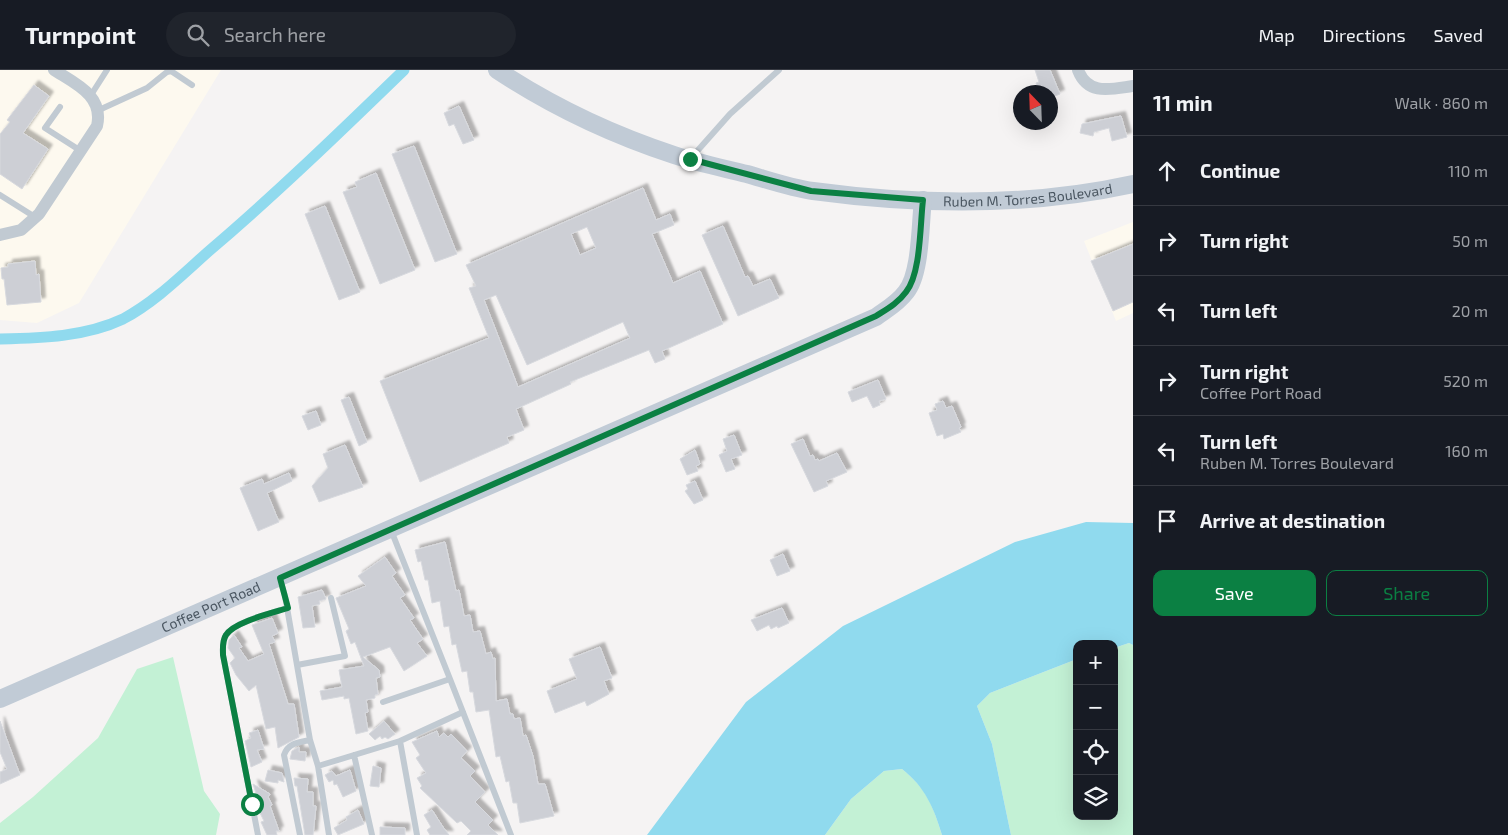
<!DOCTYPE html>
<html lang="en">
<head>
<meta charset="utf-8">
<style>
	:root { --surface:#171b24; --page:#20242c; --text:#f1f3f6; --muted:#9ea1a6; --line:#363941; --accent:#0b8043 }
	body { margin:0; font-family:"Exo 2",sans-serif; background:var(--page); color:var(--text) }
	.controls { position:absolute; right:15px; bottom:15px; display:grid; overflow:hidden; border-radius:10px; box-shadow:0 5px 20px #0002 }
	.controls button { width:45px; height:45px; display:grid; place-items:center; padding:0; border:0; border-bottom:1px solid var(--line); background:var(--surface); color:var(--text); font:25px sans-serif }
	.compass { position:absolute; left:1013px; top:15px; width:45px; height:45px; border-radius:50%; background:var(--surface); box-shadow:0 5px 20px #0002; rotate:337deg }
	.stop { position:absolute; width:15px; height:15px; margin:-11px; border:4px solid #0b8043; border-radius:50%; background:#fff }
	.stop.end { background:#0b8043; border-color:#fff; box-shadow:0 1px 5px #0008 }
	.list { margin:0; padding:0; list-style:none }
	h2 { display:flex; justify-content:space-between; align-items:center; height:65px; margin:0; padding:0 20px; font-size:21px }
	h2 small { font-size:16px; font-weight:400; color:var(--muted) }
	.list li { display:grid; grid-template-columns:32px 1fr auto; gap:15px; align-items:center; box-sizing:border-box; height:70px; padding:0 20px; border-top:1px solid var(--line) }
	.list b { display:block; font-size:19px; white-space:nowrap }
	.list p { margin:0; font-size:16px; white-space:nowrap; color:var(--muted) }
	.list em { font-size:16px; font-style:normal; color:var(--muted) }
	.actions { display:flex; gap:10px; padding:15px 20px }
	.actions a { flex:1; padding:11px 0; border:1px solid var(--accent); border-radius:10px; text-align:center; font-size:18px; color:var(--accent) }
	.actions .main { background:var(--accent); color:#fff }
	.icon { flex:none; width:28px; height:28px; fill:none; stroke:currentColor; stroke-width:2; stroke-linecap:round; stroke-linejoin:round }
	.map { position:relative; flex:none; width:1133px; height:765px; overflow:hidden }
	header { display:flex; align-items:center; gap:30px; box-sizing:border-box; height:70px; padding:0 25px; background:var(--surface); border-bottom:1px solid var(--line) }
	header strong { font-size:24px }
	nav { display:flex; gap:28px; margin-inline-start:auto; font-size:18px }
	.search { width:350px; height:45px; background:var(--page); display:flex; align-items:center; gap:12px; box-sizing:border-box; padding:0 18px; border-radius:28px; color:var(--muted); font-size:19px }
	main { display:flex }
	aside { flex:1; background:var(--surface) }
	.map>svg:first-child { display:block }
	.commercial { fill:#fdf9ef }
	.green { fill:#c3f1d5 }
	.water { fill:#90daee }
	.lines { fill:none; stroke-linecap:round; stroke-linejoin:round }
	.canal { stroke:#90daee; stroke-width:11 }
	.building { fill:#cdcfd5; stroke:#d7d9de; fill-rule:evenodd; filter:url(#shadow) }
	.lane { stroke:#c1cad2; stroke-width:6 }
	.street { stroke:#c1cad2; stroke-width:12 }
	.secondary { stroke:#c1cbd6; stroke-width:18 }
	.route { stroke:#0b8043; stroke-width:6 }
	.labels { text-anchor:middle; stroke-width:4; stroke-linejoin:round; paint-order:stroke }
	.street-label { font-size:14px; fill:#4a5661; stroke:#fff }
</style>
</head>
<body>
<header>
<strong>Turnpoint</strong>
<div class="search"><svg class="icon" aria-label="search" viewBox="0 0 24 24"><circle cx="10" cy="10" r="6"/><path d="M15 15l6 6"/></svg>Search here</div>
<nav><a>Map</a><a>Directions</a><a>Saved</a></nav>
</header>
<main>
<div class="map">
<svg width="1133" height="765" viewBox="0 0 1133 765">
	<defs>
		<filter id="shadow"><feDropShadow dx="4.5" dy="-4.5" stdDeviation="1" flood-color="#0004"/></filter>
	</defs>
	<rect width="100%" height="100%" fill="#f5f3f3"/>
	<!-- commercial -->
	<path class="commercial" d="M0 0H221L79 233 37 253 0 250Z
		M1133 152V243L1116 251 1084 171Z"/>
	<!-- green -->
	<path class="green" d="M1129 573 1133 575V765H1011L992 674 977 636 990 623 1077 589V746H1114V578Z
		M173 587 204 721 220 744 216 765H0V753L33 727 98 668 137 599Z
		M902 699C927 719 933 736 942 765H825L851 729 884 701Z"/>
	<!-- water -->
	<path class="water" d="M1086 452 1133 453V575L1129 573 1114 578V574H1077V589L990 623 977 636 992 674 1011 765H942C934 738 925 717 902 699L884 701 851 729 825 765H647L746 632 843 556 1015 472Z"/>
	<g class="lines">
		<!-- canal -->
		<path class="canal" d="M0 269C41 268 85 267 123 249 155 232 182 205 209 181 277 123 340 62 404 0"/>
	</g>
	<!-- building -->
	<path class="building" d="M1035 0H1050L1060 24 1050 28V22H1039L1036 13 1039 12Z
		M34 15 49 26 23 63 48 79 22 119 0 104V64L10 52 7 50Z
		M459 36 474 70 463 74 454 54 449 56 444 43Z
		M1121 46 1127 67 1112 71 1109 58 1094 62 1093 66 1080 63 1082 54Z
		M414 76 457 184 435 192 392 84Z
		M376 103 415 200 380 214 343 122 357 117 355 112Z
		M643 118 656 150 670 144 674 155 652 164 673 213 700 201 723 254 662 281 665 289 655 293 649 280 570 312 571 314 516 339 524 360 507 367 509 373 420 412 380 311 489 268 469 218 476 216 466 195ZM587 157 596 178 580 185 571 164ZM496 225 527 295 623 252 630 268 518 317 484 230Z
		M325 136 360 222 339 230 305 144Z
		M723 156 745 207 748 206 753 216 770 209 779 228 738 246 702 165Z
		M1133 174V232L1113 241 1091 191Z
		M35 191 36 205 39 204 41 232 7 235 4 209H2L1 198 8 197V194Z
		M878 310 886 329 879 331 880 335 873 338 867 326 852 332 848 322Z
		M349 327 367 372 359 376 341 330Z
		M943 331 946 338 952 336 961 357 959 358 961 362 944 369 943 364 937 366 929 343 937 340 935 334Z
		M316 341 321 355 308 360 302 346Z
		M734 365 742 385 731 389 735 399 726 402 719 385 727 381 723 369Z
		M803 369 810 386 813 385 815 390 818 389 819 391 837 383 847 402 826 411 828 416 814 422 791 374Z
		M345 375 363 417 319 432 312 416 328 398 323 384Z
		M695 380 700 394 696 396 698 401 687 405 680 389Z
		M289 403 292 411 267 423 279 452 258 461 240 418 262 409 264 414Z
		M695 411 703 430 694 434 685 421 688 419 686 415Z
		M445 472 456 521 459 520 464 546 470 545 473 562 480 561 486 584 491 582 493 589 495 588 496 631 507 629 510 644H513L514 649 520 648 523 666 526 665 533 686 538 714H545L554 746 520 753 517 733H513L509 711 506 712 500 686 496 687 489 640 476 642 473 622H470L467 601 462 602 456 574 452 575 449 556 444 557 440 531 432 533 428 510H425L421 491 418 492 415 480Z
		M783 484 790 501 777 506 770 490Z
		M385 487 396 503 392 506 405 525 400 528 414 548 410 550 423 569 417 573 427 586 404 601 390 577 363 587 379 600 380 607 376 608 378 624 375 625V628L366 630 368 642 365 643 368 661 356 664 349 628 344 629V626L322 630 320 621 342 617 339 600 364 596 355 572 351 574 346 561 349 559 336 528 366 516 358 506Z
		M322 520 326 529 319 531 320 534 312 536 315 557 303 558 298 527Z
		M782 538 789 553 778 558 777 556 771 559 769 555 757 561 751 550Z
		M272 548 278 563 272 566 275 572 269 574 288 634H294L299 667 278 678 275 657 266 659 256 615 249 621 236 605 230 593 235 588 228 578 229 570 234 565 242 577 239 578 248 591 264 584 252 555Z
		M600 577 612 608 604 611 609 624 587 636 585 631 555 643 547 621 577 609 569 589Z
		M0 651 20 705 0 714V702L7 699 0 682Z
		M384 651 395 664 388 669 385 667 382 669 380 666 375 670 369 664Z
		M258 660 264 679 257 680 262 692 251 697 245 671 251 668 249 663Z
		M437 661 439 667 444 663 448 667 451 664 467 681 461 688 475 701 470 706 485 722 475 732 493 750 488 755 498 765H467L471 761 461 751 457 753 420 718 422 716 417 708 426 703 416 688 420 685 412 672Z
		M299 677V682H306L305 691 290 689 292 681Z
		M373 696 381 698 379 717 370 716Z
		M268 700 282 703 284 712 278 710V713L265 711Z
		M350 700 356 721 343 727 337 714 334 715 333 710 329 712 325 705 332 701 336 706Z
		M294 708 308 709 307 722H313V736H316L313 765H305L297 716H295Z
		M253 714 270 724 268 727 272 735 270 736 279 761H276L277 765H267L261 752 264 751 258 739 260 736Z
		M358 740 364 754 338 765 334 758 347 750 346 747Z
		M432 740 443 757 449 765H430L427 760 431 757 424 745Z
		M380 757 405 758V765H380Z"/>
	<g class="lines">
		<!-- lane -->
		<path class="lane" d="M91 25 107 0
			M60 37 45 58 81 81
			M99 40 147 18 167 2 171 1 192 15
			M691 88 730 44 779 0
			M0 125 35 147
			M280 509 285 526 310 670 318 696 329 765
			M297 595 345 586 331 528
			M450 609 511 765
			M383 632 450 609 391 460
			M400 671 463 642
			M354 685 372 765
			M318 696 400 671 417 765
			M258 765 223 585C223 578 222 572 226 565 234 552 272 543 287 538
			M300 765 284 685C288 673 299 672 310 670"/>
		<!-- street -->
		<path class="street" d="M1078 0C1088 26 1111 19 1133 16
			M0 165 21 160 39 144 97 56C104 26 76 14 54 0"/>
		<!-- secondary -->
		<g class="secondary">
			<path id="s1" d="M497 0C550 35 613 65 674 85 698 93 723 98 747 104 768 110 791 118 813 121 917 135 1029 137 1133 114"/>
			<path id="s2" d="M0 629 876 247C887 239 898 233 906 222 921 204 920 154 923 130"/>
		</g>
	</g>
	<g class="lines">
		<!-- route -->
		<path class="route" d="M252 734 223 585C223 578 222 571 226 565 234 552 272 543 288 538L280 508 876 246C887 239 898 233 906 222 921 204 920 154 923 130L811 121 690 89"/>
	</g>
	<g class="labels">
		<!-- street labels -->
		<g class="street-label">
			<text dy="5" stroke="none"><textPath href="#s1" startOffset="556">Ruben M. Torres Boulevard</textPath></text>
			<text dy="5" stroke="none"><textPath href="#s2" startOffset="230">Coffee Port Road</textPath></text>
		</g>
	</g>
</svg>
<div class="controls">
<button>+</button>
<button>−</button>
<button><svg class="icon" aria-label="locate" viewBox="0 0 24 24"><circle cx="12" cy="12" r="6"/><path d="M12 2v4M12 18v4M2 12h4M18 12h4"/></svg></button>
<button><svg class="icon" aria-label="layers" viewBox="0 0 24 24"><path d="M12 4l9 5-9 5-9-5zM3 14l9 5 9-5"/></svg></button>
</div>
<svg class="compass" viewBox="-18 -18 36 36"><path d="M0-13l5 13h-10z" fill="#e53935"/><path d="M0 13l5-13h-10z" fill="#9ea1a6"/></svg>
<div class="stop" style="left:252px;top:734px"></div>
<div class="stop end" style="left:690px;top:89px"></div>
</div>
<aside>
<h2>11 min<small>Walk · 860 m</small></h2>
<ul class="list">
<li><svg class="icon" aria-label="ahead" viewBox="0 0 24 24"><path d="M12 20V5M6 11l6-6 6 6"/></svg><div><b>Continue</b></div><em>110 m</em></li>
<li><svg class="icon" aria-label="right" viewBox="0 0 24 24"><path d="M7 20v-9h11M14 6l5 5-5 5"/></svg><div><b>Turn right</b></div><em>50 m</em></li>
<li><svg class="icon" aria-label="left" viewBox="0 0 24 24"><path d="M17 20v-9H6M10 6l-5 5 5 5"/></svg><div><b>Turn left</b></div><em>20 m</em></li>
<li><svg class="icon" aria-label="right" viewBox="0 0 24 24"><path d="M7 20v-9h11M14 6l5 5-5 5"/></svg><div><b>Turn right</b><p>Coffee Port Road</p></div><em>520 m</em></li>
<li><svg class="icon" aria-label="left" viewBox="0 0 24 24"><path d="M17 20v-9H6M10 6l-5 5 5 5"/></svg><div><b>Turn left</b><p>Ruben M. Torres Boulevard</p></div><em>160 m</em></li>
<li><svg class="icon" aria-label="arrive" viewBox="0 0 24 24"><path d="M6 21V4h12l-3 4 3 4H6"/></svg><div><b>Arrive at destination</b></div></li>
</ul>
<div class="actions"><a class="main">Save</a><a>Share</a></div>
</aside>
</main>
</body>
</html>
